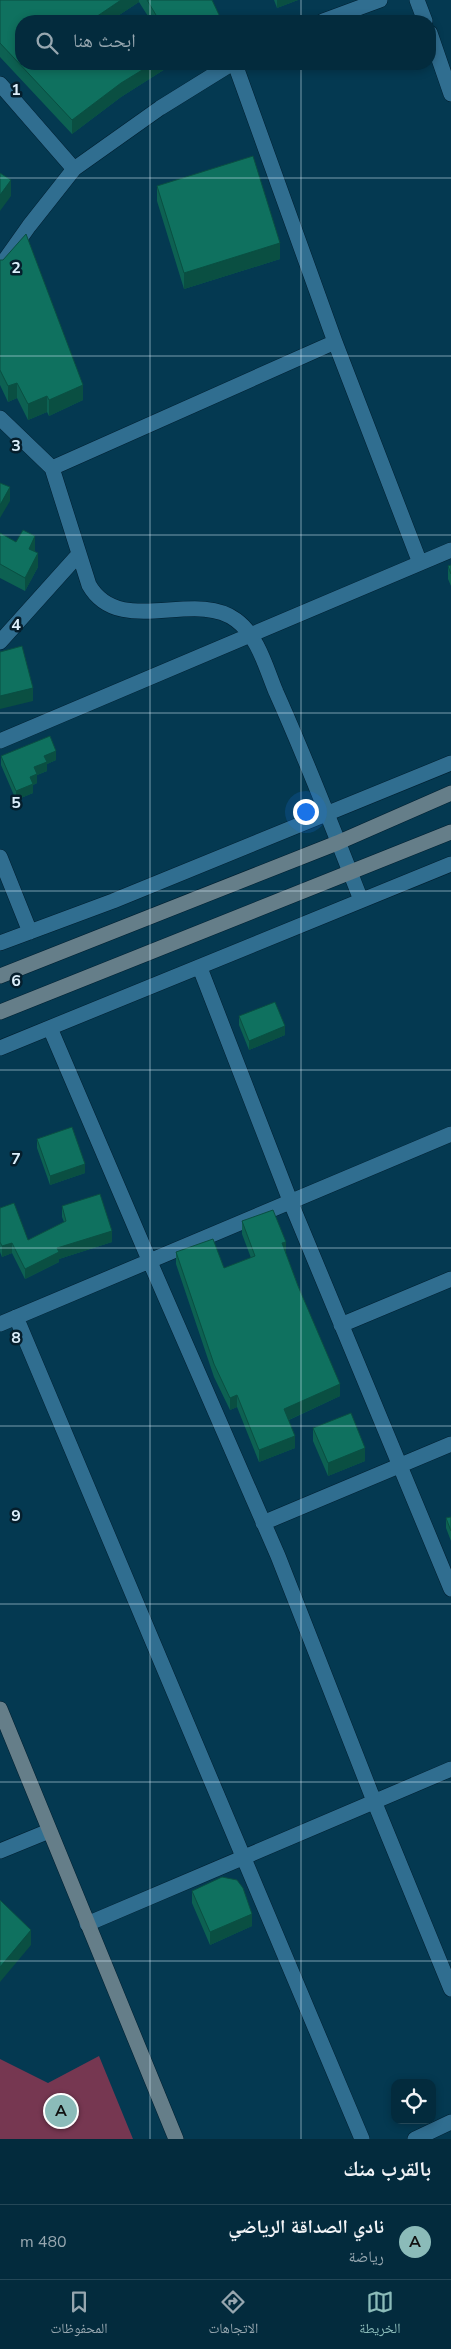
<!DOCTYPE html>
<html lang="ar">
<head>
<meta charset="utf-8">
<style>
	:root { --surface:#032b3d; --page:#0d3344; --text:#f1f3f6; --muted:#97a7b0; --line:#244757; --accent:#8bbbb9 }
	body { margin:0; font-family:"Nunito Sans","Noto Naskh Arabic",sans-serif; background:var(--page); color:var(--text); direction:rtl }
	.controls { position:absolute; right:15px; bottom:15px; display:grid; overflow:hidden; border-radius:10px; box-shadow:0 2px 8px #0003 }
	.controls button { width:45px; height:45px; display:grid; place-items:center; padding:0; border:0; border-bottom:1px solid var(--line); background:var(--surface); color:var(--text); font:25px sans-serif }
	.you { position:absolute; left:305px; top:811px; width:18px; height:18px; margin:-12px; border:4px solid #fff; border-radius:50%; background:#1a73e8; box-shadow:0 0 0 8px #1a73e833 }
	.badge { display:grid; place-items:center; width:32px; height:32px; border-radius:50%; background:var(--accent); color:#111; font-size:16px; font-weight:700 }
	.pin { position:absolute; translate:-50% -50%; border:2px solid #fff; box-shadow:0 1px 5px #0006 }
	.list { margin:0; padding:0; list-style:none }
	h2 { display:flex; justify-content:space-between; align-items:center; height:65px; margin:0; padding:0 20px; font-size:21px }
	h2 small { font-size:16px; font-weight:400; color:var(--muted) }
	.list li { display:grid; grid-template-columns:32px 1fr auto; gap:15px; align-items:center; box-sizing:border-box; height:75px; padding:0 20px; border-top:1px solid var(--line) }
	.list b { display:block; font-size:19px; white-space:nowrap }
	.list p { margin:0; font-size:16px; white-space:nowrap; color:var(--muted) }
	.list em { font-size:16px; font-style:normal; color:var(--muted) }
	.icon { flex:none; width:28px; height:28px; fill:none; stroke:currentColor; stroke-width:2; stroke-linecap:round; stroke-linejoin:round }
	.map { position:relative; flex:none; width:451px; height:2139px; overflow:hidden; direction:ltr }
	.search { position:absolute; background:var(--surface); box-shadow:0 2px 8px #0003; left:15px; right:15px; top:15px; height:55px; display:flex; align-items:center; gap:12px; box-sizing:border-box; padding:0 18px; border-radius:20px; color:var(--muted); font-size:19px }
	.sheet { height:140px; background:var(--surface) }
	nav { display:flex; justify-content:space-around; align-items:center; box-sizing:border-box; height:70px; border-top:1px solid var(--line); background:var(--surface); font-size:14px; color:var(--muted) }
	nav a { display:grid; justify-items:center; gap:2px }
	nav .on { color:var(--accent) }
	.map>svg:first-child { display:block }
	.pitch { fill:#763751 }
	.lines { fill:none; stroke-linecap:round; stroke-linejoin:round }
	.street-casing { stroke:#001f30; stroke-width:16 }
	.secondary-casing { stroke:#001f30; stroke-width:16 }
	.street { stroke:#306e90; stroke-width:15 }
	.secondary { stroke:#657e89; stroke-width:15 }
	.wall { fill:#0d6152 }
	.shaded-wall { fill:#0a4f42 }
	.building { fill:#0f715f; stroke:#0a4f42 }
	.grid { fill:none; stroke:#ddeffb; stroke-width:1; stroke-opacity:0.55 }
	.grid-label { font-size:16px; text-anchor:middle; font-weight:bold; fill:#ddeffb; stroke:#051e2c; stroke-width:5; stroke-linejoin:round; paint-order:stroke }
</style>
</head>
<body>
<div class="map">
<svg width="451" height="2139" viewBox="0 0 451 2139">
	<rect width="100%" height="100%" fill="#043951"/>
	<!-- pitch -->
	<path class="pitch" d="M99 2056 133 2139H0V2059L48 2083Z"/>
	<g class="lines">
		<!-- street casing -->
		<g class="street-casing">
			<path id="street" d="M417 0 425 21
				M323 21 380 0
				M430 33 451 94
				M235 64 335 342 420 563
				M0 84 74 169
				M0 267 29 226 74 169 160 108 231 64
				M0 418 52 468 89 585C119 638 195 589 236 620 258 636 266 668 276 692 307 761 334 831 361 900
				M52 468 335 342
				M0 642 79 554
				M0 741 451 550
				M0 857 30 932
				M0 943 113 901 451 763
				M200 968 291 1203 451 1589
				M50 1028 150 1262 278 1556 374 1801 451 1989
				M0 1048 451 864
				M16 1317 362 2139
				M0 1324 451 1134
				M341 1325 451 1279
				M263 1523 451 1444
				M0 1851 49 1831
				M87 1924 451 1769
				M415 2139 451 2122"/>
		</g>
		<!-- secondary casing -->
		<g class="secondary-casing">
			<path id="secondary" d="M0 976 337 843 451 793
				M0 1012 451 832
				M0 1709 176 2139"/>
		</g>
		<!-- street -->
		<use href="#street" class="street"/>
		<!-- secondary -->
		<use href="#secondary" class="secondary"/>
	</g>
	<!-- wall -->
	<path class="wall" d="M0 0H213H212L221 21H151L139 2 110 21H21V64H173L121 97 72 134 0 57Z
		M274 0H298L277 8Z
		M157 186 280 259 184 289 157 201Z
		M0 260 83 400 49 416 47 412 28 420 17 398 8 402 0 385Z
		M0 533 16 542 35 550 34 552 38 567 25 591 0 578Z
		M451 565V586L448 579V566Z
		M1 756 56 760 47 764V771L37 775V783L33 785V793L16 800 1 765Z
		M239 1016 285 1035 249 1050 239 1025Z
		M37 1139 85 1173 50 1185 37 1148Z
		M62 1206 112 1242 59 1259V1262L25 1279 12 1253 2 1257 0 1252V1208L28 1240 64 1222 62 1217Z
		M242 1221 286 1254 340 1396 289 1420 295 1448 259 1462 237 1407 230 1410 214 1377 176 1264V1252L224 1268 251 1258 242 1234Z
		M313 1428 365 1461 328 1476 313 1441Z
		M451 1517V1541L446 1528V1518Z
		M192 1891 252 1926 210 1945 192 1903Z"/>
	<!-- shaded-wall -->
	<path class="shaded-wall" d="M121 0H139V2L110 21H90Z
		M277 0H298L277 8Z
		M152 64H173L121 97 72 134V120L121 83Z
		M11 180V196L0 211V195Z
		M280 243V259L184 289V273Z
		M17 383V398L8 402V386Z
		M83 385V400L49 416V400Z
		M47 396V412L28 420V404Z
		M10 487V501L0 518V505Z
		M35 536V550L29 562V549Z
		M38 553V567L25 591V578Z
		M33 688V701L0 709V696Z
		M56 751V760L47 764V771L37 775V783L33 785V793L16 800V791L30 777 34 767 44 756Z
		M285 1026V1035L249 1050V1041Z
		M85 1164V1173L50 1185V1176Z
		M112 1231V1242L59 1259V1262L25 1279V1269L57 1248Z
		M286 1242V1254L282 1243Z
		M12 1243V1253L2 1257V1246Z
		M340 1384V1396L284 1422V1409Z
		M237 1395V1407L230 1410V1398Z
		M295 1436V1448L259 1462V1450Z
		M365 1448V1461L328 1476V1463Z
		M252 1914V1926L210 1945V1932Z
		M31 1930V1945L0 1982V1967Z"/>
	<!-- building -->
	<path class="building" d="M0 0H121L90 21H21V64H152L121 83 72 120 0 43Z
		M147 0H212L221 19 217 21H157L159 20Z
		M253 156 280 243 184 273 157 186Z
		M0 173 11 180 0 195Z
		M26 234 83 385 49 400 47 396 28 404 17 383 8 386 0 370V260H3Z
		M0 483 10 487 0 505Z
		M23 530 35 536 29 549 38 553 25 578 0 564V533L16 542Z
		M451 565V574L448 566Z
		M22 646 33 688 0 696V652Z
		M50 736 56 751 44 756 47 762 34 767 37 774 30 777 33 784 16 791 1 756Z
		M275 1002 285 1026 249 1041 239 1016Z
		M72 1127 85 1164 50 1176 37 1139Z
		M100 1194 112 1231 57 1248 59 1252 25 1269 12 1243 2 1246 0 1242V1208L14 1203 28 1240 66 1221 62 1206Z
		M273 1210 286 1242 282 1243 298 1286 340 1384 284 1409 295 1436 259 1450 237 1395 230 1398 214 1364 176 1252 213 1239 224 1268 255 1256 242 1221Z
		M351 1413 365 1448 328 1463 313 1428Z
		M451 1517V1531L446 1518Z
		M222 1877 237 1880 243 1888 252 1914 210 1932 192 1891Z
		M0 1900 31 1930 0 1967Z"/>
	<!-- grid -->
	<path class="grid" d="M150 0V21M301 0V21M150 64V2139M301 64V2139M0 178H451M0 356H451M0 535H451M0 713H451M0 891H451M0 1070H451M0 1248H451M0 1426H451M0 1604H451M0 1782H451M0 1961H451"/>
	<g class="grid-label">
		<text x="16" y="95">1</text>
		<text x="16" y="273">2</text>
		<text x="16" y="451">3</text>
		<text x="16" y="630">4</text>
		<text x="16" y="808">5</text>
		<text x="16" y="986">6</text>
		<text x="16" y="1164">7</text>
		<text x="16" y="1343">8</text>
		<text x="16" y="1521">9</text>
	</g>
</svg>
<div class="controls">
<button><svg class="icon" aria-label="locate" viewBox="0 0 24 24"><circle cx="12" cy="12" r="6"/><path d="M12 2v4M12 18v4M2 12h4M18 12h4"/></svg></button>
</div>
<div class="you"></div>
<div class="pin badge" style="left:61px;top:2111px">A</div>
<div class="search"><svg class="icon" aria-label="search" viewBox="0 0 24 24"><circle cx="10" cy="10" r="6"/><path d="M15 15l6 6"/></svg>ابحث هنا</div>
</div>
<section class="sheet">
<h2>بالقرب منك<small></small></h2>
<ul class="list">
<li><span class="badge">A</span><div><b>نادي الصداقة الرياضي</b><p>رياضة</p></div><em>480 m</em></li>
</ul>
</section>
<nav>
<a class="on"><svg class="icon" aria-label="map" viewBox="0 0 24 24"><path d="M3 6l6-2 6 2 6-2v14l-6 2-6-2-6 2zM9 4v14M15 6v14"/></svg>الخريطة</a>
<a><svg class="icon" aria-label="directions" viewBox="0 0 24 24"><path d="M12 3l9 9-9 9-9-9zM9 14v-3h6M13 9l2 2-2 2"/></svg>الاتجاهات</a>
<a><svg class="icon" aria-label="saved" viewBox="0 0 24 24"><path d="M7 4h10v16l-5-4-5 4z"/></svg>المحفوظات</a>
</nav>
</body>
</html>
